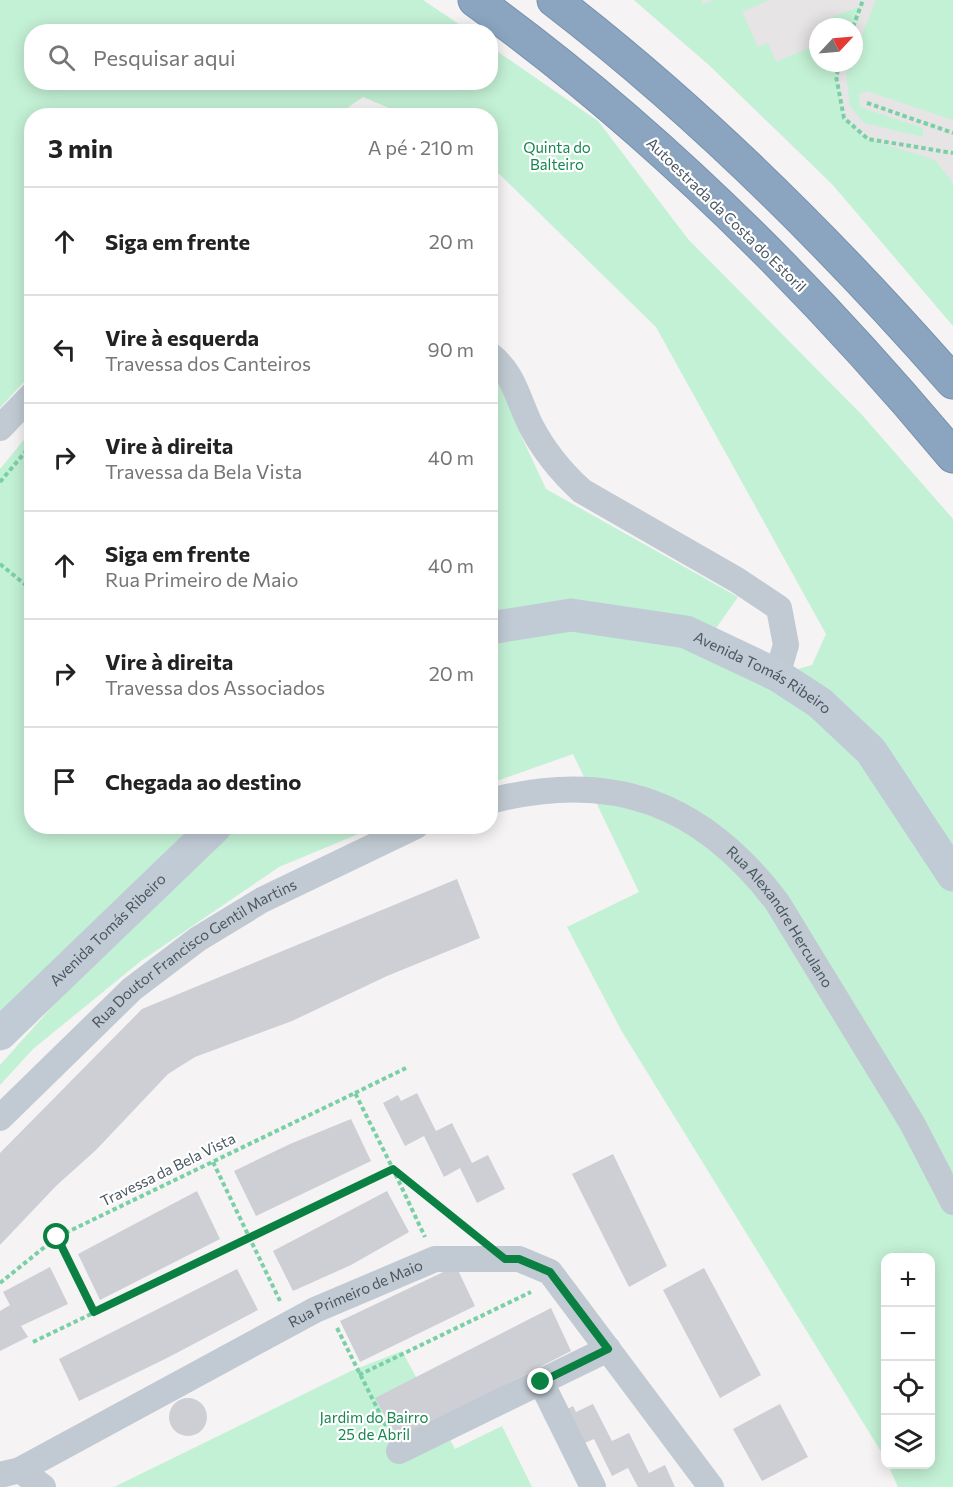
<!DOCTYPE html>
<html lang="pt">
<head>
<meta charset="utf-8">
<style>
	:root { --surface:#fff; --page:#f6f6f6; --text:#222; --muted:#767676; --line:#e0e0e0 }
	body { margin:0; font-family:Commissioner,sans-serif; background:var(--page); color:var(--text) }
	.controls { position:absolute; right:18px; bottom:18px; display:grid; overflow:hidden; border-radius:12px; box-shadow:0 3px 15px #0003 }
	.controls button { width:54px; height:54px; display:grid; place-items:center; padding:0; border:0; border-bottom:2px solid var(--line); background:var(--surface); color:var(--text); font:30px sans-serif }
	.compass { position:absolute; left:809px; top:18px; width:54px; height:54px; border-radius:50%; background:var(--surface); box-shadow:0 3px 15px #0003; rotate:64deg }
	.stop { position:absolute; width:18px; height:18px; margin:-14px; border:4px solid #0b8043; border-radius:50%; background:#fff }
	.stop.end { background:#0b8043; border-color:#fff; box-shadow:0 2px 6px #0008 }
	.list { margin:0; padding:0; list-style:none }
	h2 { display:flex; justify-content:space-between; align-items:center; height:78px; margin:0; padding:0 24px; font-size:26px }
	h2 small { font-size:20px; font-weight:400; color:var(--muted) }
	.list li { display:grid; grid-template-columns:39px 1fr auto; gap:18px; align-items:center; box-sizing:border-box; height:108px; padding:0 24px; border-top:2px solid var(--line) }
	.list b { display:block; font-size:22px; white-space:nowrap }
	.list p { margin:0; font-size:20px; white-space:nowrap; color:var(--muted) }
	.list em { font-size:20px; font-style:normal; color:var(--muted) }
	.icon { flex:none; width:33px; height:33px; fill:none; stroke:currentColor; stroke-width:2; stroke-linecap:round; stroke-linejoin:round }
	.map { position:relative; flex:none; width:953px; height:1487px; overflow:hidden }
	.search { position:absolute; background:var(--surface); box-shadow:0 3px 15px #0003; left:24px; top:24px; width:474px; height:66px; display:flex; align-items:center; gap:15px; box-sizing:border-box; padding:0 21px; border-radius:24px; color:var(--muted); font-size:22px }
	.panel { position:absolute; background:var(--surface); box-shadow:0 3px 15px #0003; left:24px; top:108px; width:474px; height:726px; border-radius:24px }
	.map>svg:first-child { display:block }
	.education { fill:#e6e4e5; fill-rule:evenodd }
	.green { fill:#c3f1d5 }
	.building { fill:#cdcfd5 }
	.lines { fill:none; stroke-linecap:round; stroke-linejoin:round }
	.highway-casing { stroke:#7690ad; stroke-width:35 }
	.path { stroke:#7ad0a6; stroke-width:4; stroke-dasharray:4.5 3; stroke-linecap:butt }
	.street { stroke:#c1cad2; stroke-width:26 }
	.secondary { stroke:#c1cbd6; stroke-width:33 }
	.highway { stroke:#8ba5c1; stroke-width:33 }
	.route { stroke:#0b8043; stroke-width:8 }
	.labels { text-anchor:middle; stroke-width:4.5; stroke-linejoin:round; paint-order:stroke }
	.park-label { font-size:15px; fill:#17864f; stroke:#fff }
	.street-label { font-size:15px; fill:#4a5661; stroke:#fff }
</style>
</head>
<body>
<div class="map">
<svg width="953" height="1487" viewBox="0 0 953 1487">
	<rect width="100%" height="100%" fill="#f5f3f3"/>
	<!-- education -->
	<path class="education" d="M634 0H953V319L832 184 709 65ZM818 27H854V63H818Z"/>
	<!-- green -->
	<path class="green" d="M0 0H423L469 31 32 32V82H490L491 47 598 121 688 239 863 416 953 519V1487H898L888 1465 930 1464V1258H886L885 1458 621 1030 567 927 639 892 573 754 491 783V373L505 382 517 427 546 489 738 597 707 641 777 675 812 665 826 634 656 327 491 166 490 116 406 115 363 97 337 115 32 116 31 374 0 408Z
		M634 0H701L703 4 714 0H769L742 12 758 47 768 43 776 62 818 44V63H841L836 76 844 118 868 139 935 160 953 183V326L832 184 709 65Z
		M876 0H953V120L867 91 859 94 860 107 923 128V137L864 123 850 106 846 73 850 63H854V54Z
		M861 6 853 27H826L823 21Z
		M31 431 32 826 216 827 0 1034V469Z
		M227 827H375L279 867 141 961 33 1049 0 1085V1065L51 1008Z
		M402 1351 455 1449 502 1426 532 1487H114L351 1371Z"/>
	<!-- building -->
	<path class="building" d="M457 879 480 938 387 976 292 1021 195 1057 168 1074 96 1150 56 1186 0 1245V1153L142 1009Z
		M417 1093 436 1131 452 1123 472 1163 488 1155 505 1189 477 1203 460 1168 444 1177 424 1136 405 1146 383 1103 398 1095 401 1101Z
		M351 1119 371 1161 256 1216 234 1171 290 1144Z
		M613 1154 667 1266 629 1287 572 1174Z
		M197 1191 220 1239 100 1300 78 1254Z
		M387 1191 409 1232 351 1265 293 1291 273 1251Z
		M456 1266 475 1306 360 1362 340 1321Z
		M50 1267 68 1304 21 1326 28 1337 0 1351V1311L10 1305 3 1292Z
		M704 1268 761 1375 720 1398 663 1290Z
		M237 1269 258 1310 169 1357 79 1401 59 1359Z
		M551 1308 571 1351 398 1440 375 1398Z
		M169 1417a19 19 0 1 1 38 0a19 19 0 1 1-38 0Z
		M593 1404 612 1441 629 1433 649 1473 665 1465 675 1487H638L628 1468 612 1476 594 1439 580 1445 563 1411 573 1406 576 1412Z
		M780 1404 808 1457 762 1481 733 1429Z"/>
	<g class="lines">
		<!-- highway casing -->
		<g class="highway-casing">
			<path id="highway" d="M475 0C654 129 812 287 953 456
				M554 0C701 113 831 243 953 382"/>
		</g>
		<!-- path -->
		<path class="path" d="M853 27 863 0
			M841 63 836 76 844 118 868 139 953 153
			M867 103 953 133
			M0 482 32 444
			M0 564 32 590
			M355 1093 406 1068
			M213 1162 280 1301
			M57 1237 94 1312
			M0 1283 57 1237 355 1093 393 1169 472 1232
			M337 1328 387 1428
			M33 1342 393 1169 425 1237
			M359 1375 531 1292"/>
		<!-- street -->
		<g class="street">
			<path d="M490 355C514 373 518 400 531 426 544 451 561 472 582 491L737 580 779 608 786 645 777 675"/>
			<path d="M0 428 32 395"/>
			<path id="s1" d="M490 801C612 769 702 803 777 902L912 1123 953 1202"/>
			<path id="s2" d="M0 1118 132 989 198 939 262 900 416 826"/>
			<path d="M541 1382 593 1487"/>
			<path d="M399 1451 608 1349"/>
			<path d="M20 1470 43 1487"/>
			<path id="s3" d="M0 1475 20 1470 315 1310 435 1259H519L550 1272 711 1487"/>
		</g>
		<!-- secondary -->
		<g class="secondary">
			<path id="s4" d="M490 628 571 615 686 632 777 675 820 703 871 751 953 875"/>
			<path id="s5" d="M0 1034 216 826"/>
		</g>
		<!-- highway -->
		<use href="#highway" class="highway"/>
	</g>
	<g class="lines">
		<!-- route -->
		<path class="route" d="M57 1237 94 1312 393 1169 505 1259H519L550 1272 608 1349 541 1382"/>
	</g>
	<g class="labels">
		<!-- park labels -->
		<g class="park-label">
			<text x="557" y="153">Quinta do<tspan x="557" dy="17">Balteiro</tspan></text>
			<text x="374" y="1423">Jardim do Bairro<tspan x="374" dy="17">25 de Abril</tspan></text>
		</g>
		<!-- street labels -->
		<g class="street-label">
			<text transform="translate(726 215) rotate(44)" y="5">Autoestrada da Costa do Estoril</text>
			<text dy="5" stroke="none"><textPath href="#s4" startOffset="285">Avenida Tomás Ribeiro</textPath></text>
			<text dy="5" stroke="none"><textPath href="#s1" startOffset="340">Rua Alexandre Herculano</textPath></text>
			<text dy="5" stroke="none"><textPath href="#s5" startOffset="150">Avenida Tomás Ribeiro</textPath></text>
			<text dy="5" stroke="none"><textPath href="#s2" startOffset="256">Rua Doutor Francisco Gentil Martins</textPath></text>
			<text transform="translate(168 1170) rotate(-26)" y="5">Travessa da Bela Vista</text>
			<text dy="5" stroke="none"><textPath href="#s3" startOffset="400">Rua Primeiro de Maio</textPath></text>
		</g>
	</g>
</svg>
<div class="controls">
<button>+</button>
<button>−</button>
<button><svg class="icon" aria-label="locate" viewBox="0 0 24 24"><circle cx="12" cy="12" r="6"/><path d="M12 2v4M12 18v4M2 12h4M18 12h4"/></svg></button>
<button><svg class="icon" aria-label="layers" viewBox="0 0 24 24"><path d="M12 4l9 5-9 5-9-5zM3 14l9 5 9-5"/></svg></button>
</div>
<svg class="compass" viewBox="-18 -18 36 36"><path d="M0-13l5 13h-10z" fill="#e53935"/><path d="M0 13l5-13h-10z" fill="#767676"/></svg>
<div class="stop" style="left:57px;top:1237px"></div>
<div class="stop end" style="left:541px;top:1382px"></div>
<div class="search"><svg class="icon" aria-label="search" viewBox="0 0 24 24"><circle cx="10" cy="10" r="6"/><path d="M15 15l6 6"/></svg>Pesquisar aqui</div>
<section class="panel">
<h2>3 min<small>A pé · 210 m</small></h2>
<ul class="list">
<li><svg class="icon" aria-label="ahead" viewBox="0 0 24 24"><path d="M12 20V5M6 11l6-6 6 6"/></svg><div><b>Siga em frente</b></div><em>20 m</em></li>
<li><svg class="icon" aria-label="left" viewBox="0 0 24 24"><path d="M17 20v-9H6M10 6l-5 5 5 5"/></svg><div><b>Vire à esquerda</b><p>Travessa dos Canteiros</p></div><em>90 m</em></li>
<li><svg class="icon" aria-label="right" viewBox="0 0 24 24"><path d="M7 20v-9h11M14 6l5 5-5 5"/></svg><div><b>Vire à direita</b><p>Travessa da Bela Vista</p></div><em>40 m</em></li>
<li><svg class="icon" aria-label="ahead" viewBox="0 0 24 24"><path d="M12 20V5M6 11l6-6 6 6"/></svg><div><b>Siga em frente</b><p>Rua Primeiro de Maio</p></div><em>40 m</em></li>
<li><svg class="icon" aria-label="right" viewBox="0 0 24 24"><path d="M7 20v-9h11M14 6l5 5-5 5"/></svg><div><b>Vire à direita</b><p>Travessa dos Associados</p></div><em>20 m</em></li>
<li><svg class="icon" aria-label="arrive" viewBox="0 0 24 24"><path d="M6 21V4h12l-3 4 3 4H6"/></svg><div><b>Chegada ao destino</b></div></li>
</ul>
</section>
</div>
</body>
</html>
